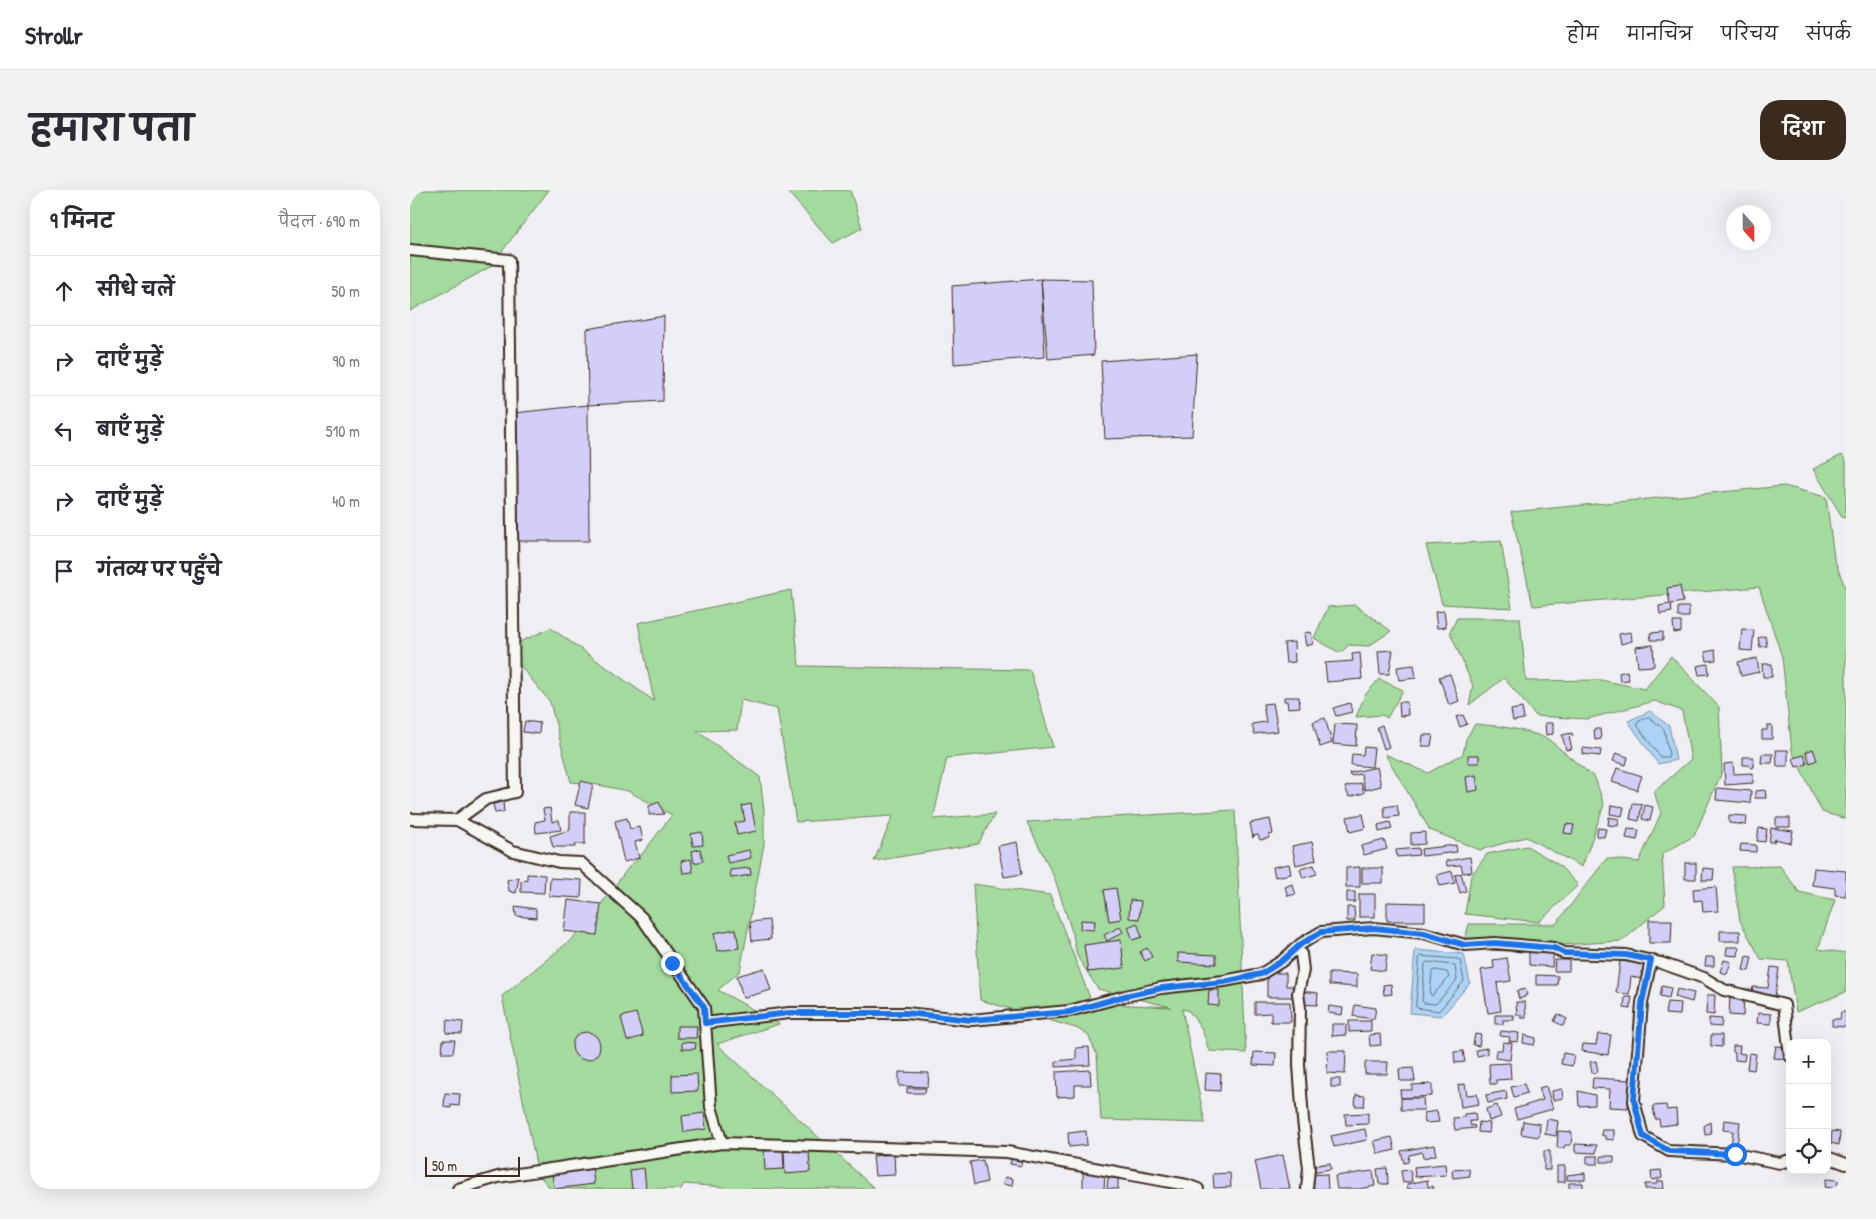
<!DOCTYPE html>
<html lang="hi">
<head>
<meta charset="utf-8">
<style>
	:root { --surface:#fff; --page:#f2f2f3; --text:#2b2b33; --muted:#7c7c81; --line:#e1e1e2; --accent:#3b2a1e }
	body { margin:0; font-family:"Patrick Hand","Playpen Sans Deva",sans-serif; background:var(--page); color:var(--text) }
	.controls { position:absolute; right:15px; bottom:15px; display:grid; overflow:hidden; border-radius:10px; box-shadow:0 5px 20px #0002 }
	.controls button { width:45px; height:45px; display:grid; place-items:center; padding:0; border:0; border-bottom:1px solid var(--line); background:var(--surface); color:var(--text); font:25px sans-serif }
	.compass { position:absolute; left:1316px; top:15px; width:45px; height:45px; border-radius:50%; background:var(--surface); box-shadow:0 5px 20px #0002; rotate:159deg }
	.scale { position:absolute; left:15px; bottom:12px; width:95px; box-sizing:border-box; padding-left:5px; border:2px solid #3b2a1e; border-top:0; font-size:14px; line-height:18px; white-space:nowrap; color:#3b2a1e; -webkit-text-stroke:4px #f6f6f2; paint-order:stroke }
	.stop { position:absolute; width:15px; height:15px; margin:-11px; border:4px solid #1a73e8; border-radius:50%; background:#fff }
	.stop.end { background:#1a73e8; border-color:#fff; box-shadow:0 1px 5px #0008 }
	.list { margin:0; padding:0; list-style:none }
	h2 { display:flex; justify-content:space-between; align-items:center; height:65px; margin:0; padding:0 20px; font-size:21px }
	h2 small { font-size:16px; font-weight:400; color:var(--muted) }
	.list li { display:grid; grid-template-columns:32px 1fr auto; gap:15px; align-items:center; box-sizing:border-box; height:70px; padding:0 20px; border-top:1px solid var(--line) }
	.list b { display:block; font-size:19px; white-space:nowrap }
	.list em { font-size:16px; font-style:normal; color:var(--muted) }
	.icon { flex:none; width:28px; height:28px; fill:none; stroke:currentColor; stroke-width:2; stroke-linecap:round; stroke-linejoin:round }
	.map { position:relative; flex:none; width:1436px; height:999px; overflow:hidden; border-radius:20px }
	header { display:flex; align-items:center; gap:30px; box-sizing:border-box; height:70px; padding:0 25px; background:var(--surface); border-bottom:1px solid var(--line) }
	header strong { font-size:24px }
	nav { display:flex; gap:28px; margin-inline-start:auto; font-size:18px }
	.intro { display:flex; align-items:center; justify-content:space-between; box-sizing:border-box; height:120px; padding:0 30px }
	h1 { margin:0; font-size:35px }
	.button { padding:12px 22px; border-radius:20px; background:var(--accent); color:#fff; font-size:18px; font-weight:700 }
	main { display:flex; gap:30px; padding:0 30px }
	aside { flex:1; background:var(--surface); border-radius:20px; box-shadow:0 5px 20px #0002 }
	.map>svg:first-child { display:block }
	.green { fill:#a3da9d; stroke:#6f825e }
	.water { fill:#acd3f6; stroke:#7f8fa0 }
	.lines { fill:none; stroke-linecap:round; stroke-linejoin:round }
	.shore { stroke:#686e74; stroke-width:1 }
	.building { fill:#d3cef7; stroke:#3b2a1e }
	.minor-casing { stroke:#3b2a1e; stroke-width:14 }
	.minor { stroke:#f6f6f2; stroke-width:10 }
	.route { stroke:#1a73e8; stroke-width:6 }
</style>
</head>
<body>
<header>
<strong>Strollr</strong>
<nav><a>होम</a><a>मानचित्र</a><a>परिचय</a><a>संपर्क</a></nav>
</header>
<div class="intro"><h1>हमारा पता</h1><a class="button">दिशा</a></div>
<main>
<aside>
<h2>9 मिनट<small>पैदल · 690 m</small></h2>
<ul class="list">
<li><svg class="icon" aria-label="ahead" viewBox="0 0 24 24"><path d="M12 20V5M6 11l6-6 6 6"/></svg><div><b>सीधे चलें</b></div><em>50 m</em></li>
<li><svg class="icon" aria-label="right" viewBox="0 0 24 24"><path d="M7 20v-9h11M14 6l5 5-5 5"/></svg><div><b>दाएँ मुड़ें</b></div><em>90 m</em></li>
<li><svg class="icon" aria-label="left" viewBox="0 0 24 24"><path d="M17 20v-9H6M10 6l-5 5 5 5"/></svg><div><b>बाएँ मुड़ें</b></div><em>510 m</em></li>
<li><svg class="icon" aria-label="right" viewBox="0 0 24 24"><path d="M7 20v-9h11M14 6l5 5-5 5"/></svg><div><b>दाएँ मुड़ें</b></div><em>40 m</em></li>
<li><svg class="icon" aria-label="arrive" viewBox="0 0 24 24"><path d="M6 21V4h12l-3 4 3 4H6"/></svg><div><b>गंतव्य पर पहुँचे</b></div></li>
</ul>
</aside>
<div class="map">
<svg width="1436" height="999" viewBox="0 0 1436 999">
	<rect width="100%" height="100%" fill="#efeef3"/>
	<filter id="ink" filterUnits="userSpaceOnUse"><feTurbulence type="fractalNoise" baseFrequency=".02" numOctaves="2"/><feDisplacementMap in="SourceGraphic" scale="10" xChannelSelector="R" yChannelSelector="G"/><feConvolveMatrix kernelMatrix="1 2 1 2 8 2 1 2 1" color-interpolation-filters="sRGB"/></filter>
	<g filter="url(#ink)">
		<!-- green -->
		<path class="green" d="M4 0H139L80 77 0 121V1L3 3Z
			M376 0H440L452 38 423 53Z
			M1432 265 1436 271V327L1433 328 1403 279Z
			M1374 296 1416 307 1424 368 1436 400V629L1412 622 1382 561 1372 467 1349 397 1123 416 1101 322Z
			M1091 351 1102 418 1032 414 1016 355Z
			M381 400 389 476 620 480 643 557 537 568 523 629 585 624 568 654 464 671 483 626 386 632 367 519 331 510 327 540 287 541 350 587 354 621V654L330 781 308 800 369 834 307 854 465 999H315L314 997 274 994 271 999H141L128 984 92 806 162 749 191 714 219 677 229 668 262 625 218 601 183 594 161 592 140 512 96 458 141 438 244 511 228 433Z
			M945 415 981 441 959 456 939 455 930 463 904 448 918 417Z
			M1047 428H1110L1116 491 1191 490 1235 499 1261 466 1309 517 1312 582 1284 646 1252 664 1255 715 1212 751 1136 756 1055 749 1059 734H1146L1197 668 1229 672 1251 623 1244 602 1281 569 1272 521 1245 511 1177 529 1126 526 1094 488 1059 515 1063 496 1040 442Z
			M969 489 993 500 977 528 972 525 946 527 955 505Z
			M1065 534C1090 536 1115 539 1138 549L1185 588 1194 615 1172 677 1116 647 1070 660 1020 640 975 564 1018 583 1053 564 1056 549Z
			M825 620 836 863 799 861 792 839 779 821 772 819 795 933 691 930 687 865 678 845 666 838 570 810 563 694 640 705 682 813 761 817 688 799 667 766 663 745 645 689 617 632Z
			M1117 656 1149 675 1168 695 1129 732 1055 724 1061 686 1077 664Z
			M1370 676 1389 702 1425 710 1408 759 1436 763V802L1386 822 1378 771 1351 769 1330 731 1322 677Z"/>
		<!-- water -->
		<path class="water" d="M1240 521 1259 536 1266 570 1248 574 1218 531Z
			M1005 760 1054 764 1060 793 1032 826 1000 823Z"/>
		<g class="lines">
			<!-- shore -->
			<path class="shore" d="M1239 527 1254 539 1259 564 1258 567H1250L1227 535 1228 532Z
				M1010 766 1048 769 1050 770 1054 791 1029 821 1007 818 1006 817Z
				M1018 772 1043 775 1045 776 1047 790 1026 814 1014 813 1012 811 1015 774Z
				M1025 780 1037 782 1039 787 1022 806 1020 804 1022 783Z"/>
		</g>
		<!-- building -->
		<path class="building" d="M631 89 682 90 684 165 638 169Z
			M631 89 635 167 544 174 542 96Z
			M254 126 253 211 178 215 177 139Z
			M787 164 782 246 695 249 691 171Z
			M178 215 179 351H107L104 223Z
			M1270 396 1273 412 1261 414 1262 422 1250 424 1249 416 1260 414 1257 398Z
			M1268 417H1279V427H1268Z
			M1034 421 1036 437 1027 438 1025 422Z
			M1263 432H1271V442L1264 443Z
			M1332 439 1344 440 1342 461 1330 460Z
			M901 442 903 454 896 456 894 443Z
			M1221 442 1222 451 1211 454 1209 444Z
			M1253 442V450H1241L1240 443Z
			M1355 446 1357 456 1350 457 1348 448Z
			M884 452 885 472 876 473 874 453Z
			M1243 455 1244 476 1228 477 1226 457Z
			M983 460 979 484H970L968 461Z
			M1305 460 1306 470 1297 471 1295 462Z
			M950 463 952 489 917 492 915 473 943 471 942 464Z
			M1347 468 1349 482 1331 486 1328 472Z
			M1298 474 1299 484 1289 485 1287 476Z
			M1352 474H1362V487H1353Z
			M1004 475 1006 488 989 490 987 477Z
			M1217 481 1219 490 1210 491 1209 483Z
			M1040 484 1049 511 1039 515 1029 487Z
			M874 507H889L890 517 878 518 877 511H874Z
			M989 512H997L998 525 990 526Z
			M863 513 868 541 844 544 842 534 856 532 853 514Z
			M940 513 942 522 926 526 923 518Z
			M1112 518 1114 529 1103 531 1101 520Z
			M1053 525 1057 534 1050 537 1046 527Z
			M915 528 922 553 910 557 903 532Z
			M115 531 130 533 129 544 113 542Z
			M1135 533H1143V544L1136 545Z
			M925 534 947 535 946 556 923 554Z
			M972 535 979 557 974 559 967 537Z
			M1357 535H1362V549H1352V540H1357Z
			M1184 539H1190L1191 549 1185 550Z
			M1162 543 1163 546 1159 547 1162 559 1156 560 1152 545Z
			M1013 545H1023L1021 556H1012Z
			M954 557 964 558 962 577 941 575 942 564 953 565Z
			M1173 558 1191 560 1190 566 1173 564Z
			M1403 559 1407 570 1400 573 1396 562Z
			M1366 560H1378V576H1367Z
			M1206 563 1218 567 1216 575 1203 571Z
			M1352 564H1363L1362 573H1351Z
			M1058 565H1069V573H1058Z
			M1394 565 1397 574 1386 577 1383 568Z
			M1333 567H1343L1344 577 1341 578 1339 575H1333Z
			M1323 573 1324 584 1343 583V593L1315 595 1314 574Z
			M967 577 971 596 955 600 951 584 940 586 939 583Z
			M1207 578 1232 586 1227 600 1202 592Z
			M1066 585 1068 600 1058 602 1056 587Z
			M171 591 183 594 178 618 165 615Z
			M951 593 954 603 939 607 935 597Z
			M1307 598 1341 601 1340 613 1306 610Z
			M1355 600 1356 608H1345V601Z
			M93 612 94 622 85 623 83 614Z
			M249 612 254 624 239 625V616Z
			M1223 613 1232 614 1229 631 1220 629Z
			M341 614 346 641 327 645 325 633 335 631 332 616Z
			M987 615 989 626 975 628 974 617Z
			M1201 615 1214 617 1212 626 1200 624Z
			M1235 615 1243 617 1240 631 1232 629Z
			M140 618 142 632 149 630 151 640 126 643 125 632 135 630 133 619Z
			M160 622H175V654H166L165 657H143L140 646 160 640Z
			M953 624 956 638 940 642 937 627Z
			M1319 625 1337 626 1336 635 1319 633Z
			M1199 627 1209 629 1208 636 1198 635Z
			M217 628 220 639 230 637 233 650 225 652 229 668 214 672 205 631Z
			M1366 628H1380V637H1366Z
			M860 629 863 644 859 645V648L850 650 848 645 843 646V648L840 633Z
			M980 632 982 639 969 642 968 635Z
			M1156 634 1164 635 1162 644 1154 643Z
			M1188 638 1196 639 1194 647 1186 646Z
			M1349 638 1357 639 1355 652 1347 651Z
			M1361 638 1383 641 1381 653 1365 649 1364 652H1359Z
			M1218 639 1229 640 1227 650 1216 648Z
			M292 642 293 655 283 656 281 644Z
			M1015 642V654L1001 655V643Z
			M974 650 977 659 954 665 951 656Z
			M607 652 612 684 594 687 588 656Z
			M902 652 906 670 886 675 882 656Z
			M1331 654 1346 655V662L1330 661Z
			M1046 655 1047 662 1012 666 1011 659Z
			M1008 658 1009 665 987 667 986 660Z
			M290 659 293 671 284 673 282 661Z
			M339 660 341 668 318 673 316 665Z
			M1060 667 1062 682 1053 683 1051 675 1037 676 1036 671Z
			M281 669 283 682 273 683 271 671Z
			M1275 673H1286V689H1275Z
			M879 674 881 684 865 687 863 677Z
			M904 675 907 684 893 688 890 679Z
			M950 677V697H936V678Z
			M340 678 341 685 321 688 320 680Z
			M952 678H973V693H952Z
			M1293 678 1304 679 1303 690H1292Z
			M1404 678 1436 681V706L1425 705V698L1402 695Z
			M1042 681 1045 693 1030 696 1027 685Z
			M1051 683 1056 701 1050 703 1045 685Z
			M117 684 135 685 134 703 111 702V691L117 689Z
			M109 687 106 703 99 701 97 690Z
			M140 688 172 690 171 708 139 706Z
			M882 694 886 704 878 706 875 697Z
			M1306 697 1308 721 1293 722 1292 710 1284 711 1283 699Z
			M706 698 711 729 699 731 694 700Z
			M937 702H945V712H937Z
			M949 704H965V727H949Z
			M158 710 191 714 187 745 154 741Z
			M720 710 731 711 729 729 719 728Z
			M977 712 1015 713V731H977Z
			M105 716 126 719V728L106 726Z
			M937 717H944L945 731H937Z
			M359 730 361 749 342 751 340 732Z
			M671 730 685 731 684 740 670 739Z
			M1239 730H1262L1261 753H1239Z
			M727 733 732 747 723 750 718 737Z
			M710 737 713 742 697 751 694 745Z
			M326 739 329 758 307 761 304 743Z
			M1310 741H1330V751H1310Z
			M711 750 714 778 678 782 674 755Z
			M1081 756 1144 760 1142 777 1119 775V762L1081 760Z
			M1317 757H1329L1328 766 1316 765Z
			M737 758 742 767 735 771 730 762Z
			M768 763 806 765V774L768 772Z
			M962 763 977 765 975 781 960 779Z
			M1336 766 1342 767 1339 781 1333 780Z
			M1296 767H1304V776H1295Z
			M1097 768 1101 791 1087 793 1091 821 1078 823 1071 780 1084 778 1083 770Z
			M1145 770H1159V781H1144Z
			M1314 770 1321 772 1317 784 1310 782Z
			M1210 771 1235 774 1233 789 1221 787 1219 804 1206 803Z
			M1361 777 1369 778 1365 806 1342 803 1343 797 1358 798Z
			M354 778 361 800 333 808 327 786Z
			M857 783H876V796H884V807H857Z
			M919 783 947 784V797L919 795Z
			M1126 785 1148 786 1147 795H1126Z
			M981 794 982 804 974 805 973 795Z
			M1252 796 1261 798 1259 808 1250 806Z
			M1116 799 1117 805H1115V807L1109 809 1107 801Z
			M1267 799 1284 803 1282 812 1265 807Z
			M799 800H809V816L798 815Z
			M891 801 908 803 907 815 890 814Z
			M1297 805H1305L1304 825 1296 824Z
			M1320 806 1334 807 1333 826 1319 825Z
			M1215 807H1222L1220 819 1214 818Z
			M845 812H880L881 832H861V823L845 824Z
			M1106 812H1115L1116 828H1111V825H1107Z
			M1257 812 1271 813 1270 825 1255 824Z
			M945 815 966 818 964 829 943 826Z
			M919 816 933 818 932 825 918 823Z
			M1431 822H1436V837L1422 836V829H1430Z
			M226 823 233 846 217 851 211 827Z
			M1348 823 1361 824V834L1347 833Z
			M1148 824 1157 829 1153 836 1144 831Z
			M1085 825H1104V830H1093V834H1085Z
			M1299 828 1312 829 1311 837 1299 836Z
			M37 830 53 832 52 844 36 843Z
			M939 831H961V841L939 842Z
			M922 834H936V845L922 846Z
			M267 836H287L286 848H267Z
			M1091 841 1109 843 1108 852 1099 851 1100 847 1090 846Z
			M162 856a14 14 0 1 1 28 0a14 14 0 1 1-28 0Z
			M970 844 971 855 960 856 959 845Z
			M1065 844 1071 845 1069 856 1063 855Z
			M1188 844 1201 845 1198 865 1172 861 1173 854 1186 855Z
			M1114 845 1126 848 1124 855 1113 853Z
			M1301 845H1312V857L1301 856Z
			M33 850H45L43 863H32Z
			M272 852 286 853 285 859H272Z
			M1093 852 1102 853 1100 870 1085 868 1086 860H1092Z
			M1323 856H1330L1329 863 1335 864 1334 871 1325 870V863L1323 862Z
			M1366 856 1376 857 1377 869 1364 868Z
			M679 857 680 875 646 877V871L666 869V858Z
			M1077 858V864L1067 866 1066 860Z
			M918 861H936L935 884 917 883Z
			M1053 861 1055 872 1045 873 1044 862Z
			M844 862 866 863 865 876 843 875Z
			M1153 863 1164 865 1162 876 1151 874Z
			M1339 863 1346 864 1344 880 1337 879Z
			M1186 871 1188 882 1182 883 1180 872Z
			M955 872H978L977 884H955Z
			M1100 873 1101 889 1086 890V894H1080L1079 874Z
			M1003 878 1005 891H990L989 879Z
			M680 880 681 895H665V906L647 907 646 882Z
			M489 882 519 883 518 897 489 896Z
			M796 883 811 884 810 901 795 900Z
			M287 884 288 901 262 902V885Z
			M1183 888 1220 890 1218 918 1199 917 1200 899 1182 898Z
			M921 889H930V897H921Z
			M1022 894V906L991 908 990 900H1002V895Z
			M1055 894 1057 905 1067 904 1069 914 1051 917 1048 895Z
			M1114 894 1117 903 1104 907 1101 897Z
			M1136 896 1143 919 1107 929 1104 919 1133 910 1129 898Z
			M497 898H516L515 903H497Z
			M1152 899 1153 908 1143 910 1142 901Z
			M1096 901 1097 909 1078 913 1076 905Z
			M1168 901 1185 905V915L1169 916Z
			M35 903 50 904 49 916 41 915V918L34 917Z
			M946 905 955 906 954 916H945Z
			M991 908H1013L1014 920H991Z
			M1087 915 1091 927 1079 931 1076 919Z
			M1256 915 1257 920 1266 919 1267 934 1250 936 1249 929H1245L1243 916Z
			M1027 921 1029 932 1015 933 1014 923Z
			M294 923 296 939 274 942 272 926Z
			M958 923V934L936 935 935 924Z
			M1065 923 1066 931H1060L1061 936 1064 935 1065 938 1045 940 1043 928 1054 927V924Z
			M1137 929 1148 931 1146 946 1135 944Z
			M1314 930 1330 932 1327 956H1321L1323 941 1313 940Z
			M1113 931 1130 934 1129 947 1111 944Z
			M1069 932 1080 933 1079 943 1068 942Z
			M1300 932 1301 944 1295 945 1294 936Z
			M955 939 957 950 924 957 921 946Z
			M1192 940H1204V950L1195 949V946L1191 945Z
			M676 941 677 955 659 957 658 943Z
			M1148 941 1162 942 1161 955H1155L1154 958H1147Z
			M1422 941 1430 942 1429 955 1421 953Z
			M982 947 985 960 968 964 964 951Z
			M1165 954 1187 955 1186 963 1165 962Z
			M1024 955 1026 965 1013 968 1012 962 999 965 998 972 994 973 991 961Z
			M399 959 400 982 375 984 374 960Z
			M373 960 374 979 355 980 354 961Z
			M1134 961H1140V980H1134Z
			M484 964 485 985 465 986 463 966Z
			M873 965 880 999H851L845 971Z
			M1177 966H1188V974H1177Z
			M1191 966H1204V972H1191Z
			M602 967 612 969 611 976 600 974Z
			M573 970 577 992 564 995 560 972Z
			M920 973 921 979 902 982 901 976Z
			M1035 974 1036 985 1005 987 1004 977Z
			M1147 976H1155V992H1147Z
			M182 977 184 994 144 999 142 983Z
			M234 978 236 999H222L220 980Z
			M977 978 978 994H969L967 979Z
			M1059 979 1060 986 1043 988 1042 980Z
			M1000 980 1002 991 993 993 991 981Z
			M1251 980 1252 988 1242 990 1241 981Z
			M963 981 965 996 949 999H927L925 986Z
			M673 983 695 984 694 999H673Z
			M820 983 821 997 804 998 803 984Z
			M1175 983V990H1157V985Z
			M917 984 918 999H900L899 985Z
			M595 987 603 989 602 996 593 994Z
			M698 988H708V999H697Z
			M1416 989 1428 990 1427 999 1415 997Z
			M1017 990 1018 997 1023 996 1024 999H998L997 994Z
			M1247 991H1253L1254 999H1235V994H1247Z
			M1159 993H1173V999H1159Z"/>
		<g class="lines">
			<!-- minor casing -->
			<g class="minor-casing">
				<path id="minor" d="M0 60 99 70 105 602 76 609 47 630
					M0 629 47 630 103 661 149 672 171 673 232 728 294 817 301 917 312 953
					M885 759 891 764 893 780 888 803 890 818 889 875 893 930 899 978 897 999
					M1241 770 1232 813 1224 911 1233 946 1259 961 1325 964 1370 973 1380 970
					M295 833 379 823H496L561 830 659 821 715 806 751 798 814 791 851 784 872 771 891 754 911 742 964 738 1014 743 1055 755 1085 753 1144 758 1154 763 1216 765 1251 773 1294 788 1314 800 1374 815 1380 866
					M1417 967 1436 974
					M48 999 88 987 312 953 597 962 777 995 788 999"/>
			</g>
			<!-- minor -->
			<use href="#minor" class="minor"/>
		</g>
	</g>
	<g class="lines" filter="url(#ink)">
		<!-- route -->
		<path class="route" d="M262 773 294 817 295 833 379 823H496L561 830 659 822 715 806 752 798 814 792 851 784 872 771 891 754 911 742 964 738 1014 743 1055 755 1085 753 1144 758 1154 763 1216 765 1241 770 1232 813 1224 910 1233 946 1259 961 1325 964"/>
	</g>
</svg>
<div class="controls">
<button>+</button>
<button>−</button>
<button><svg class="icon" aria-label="locate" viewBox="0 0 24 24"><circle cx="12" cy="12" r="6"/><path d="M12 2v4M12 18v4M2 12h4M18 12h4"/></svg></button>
</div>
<svg class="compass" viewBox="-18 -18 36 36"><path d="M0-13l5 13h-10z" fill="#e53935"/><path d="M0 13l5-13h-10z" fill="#7c7c81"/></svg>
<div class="scale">50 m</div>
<div class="stop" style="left:1325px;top:964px"></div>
<div class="stop end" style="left:262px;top:773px"></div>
</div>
</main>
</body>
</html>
